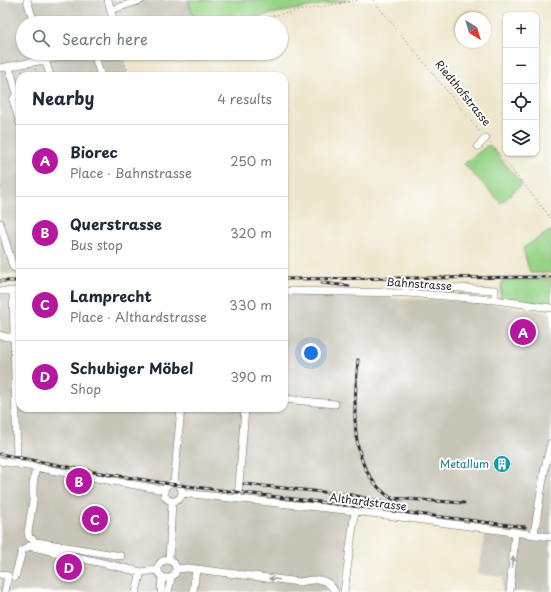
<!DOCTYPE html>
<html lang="en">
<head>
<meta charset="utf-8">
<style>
	:root { --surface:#fff; --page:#f2f2f3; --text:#1f2937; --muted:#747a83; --line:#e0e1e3; --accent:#b5179e }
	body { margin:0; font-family:"Playpen Sans",sans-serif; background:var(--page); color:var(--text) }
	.controls { position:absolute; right:12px; top:12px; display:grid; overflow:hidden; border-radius:8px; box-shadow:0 1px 3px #0004 }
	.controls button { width:36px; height:36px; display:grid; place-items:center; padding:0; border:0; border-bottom:1px solid var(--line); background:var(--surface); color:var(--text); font:20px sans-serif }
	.compass { position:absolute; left:455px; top:12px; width:36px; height:36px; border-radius:50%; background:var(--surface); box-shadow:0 1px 3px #0004; rotate:142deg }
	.you { position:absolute; left:311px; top:353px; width:14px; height:14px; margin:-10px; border:3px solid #fff; border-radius:50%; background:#1a73e8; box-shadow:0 0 0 6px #1a73e833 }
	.badge { display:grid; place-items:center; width:26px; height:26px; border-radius:50%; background:var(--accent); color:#fff; font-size:13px; font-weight:700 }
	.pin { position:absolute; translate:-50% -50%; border:2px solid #fff; box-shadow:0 1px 4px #0006 }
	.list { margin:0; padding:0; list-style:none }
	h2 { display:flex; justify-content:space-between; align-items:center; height:52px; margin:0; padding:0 16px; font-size:17px }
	h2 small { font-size:13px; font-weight:400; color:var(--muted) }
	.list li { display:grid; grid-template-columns:26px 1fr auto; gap:12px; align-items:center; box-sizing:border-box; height:72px; padding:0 16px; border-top:1px solid var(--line) }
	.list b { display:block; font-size:15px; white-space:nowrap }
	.list p { margin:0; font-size:13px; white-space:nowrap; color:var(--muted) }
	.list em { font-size:13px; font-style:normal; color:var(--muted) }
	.icon { flex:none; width:22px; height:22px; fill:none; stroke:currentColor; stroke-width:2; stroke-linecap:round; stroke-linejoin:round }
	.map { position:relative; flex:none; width:551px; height:592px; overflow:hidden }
	.search { position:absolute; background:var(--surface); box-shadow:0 1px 3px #0004; left:16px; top:16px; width:272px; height:44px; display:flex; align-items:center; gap:10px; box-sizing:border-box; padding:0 14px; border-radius:22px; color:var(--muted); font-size:15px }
	.panel { position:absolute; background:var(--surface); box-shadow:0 1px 3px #0004; left:16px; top:72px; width:272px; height:340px; border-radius:12px }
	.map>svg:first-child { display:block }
	.industrial { fill:#c7c5b8 }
	.green { fill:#97d387; stroke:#617f59 }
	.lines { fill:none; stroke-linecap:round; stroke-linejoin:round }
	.minor-casing { stroke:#6f6d64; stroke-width:8 }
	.path { stroke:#6f6d64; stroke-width:1; stroke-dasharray:1 3; stroke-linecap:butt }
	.minor { stroke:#fff; stroke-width:7 }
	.rail-casing { stroke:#2b2b2b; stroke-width:3 }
	.rail { stroke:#fff; stroke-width:1.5; stroke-dasharray:4.5; stroke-linecap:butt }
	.oneway { fill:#a0a0a0 }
	.labels { text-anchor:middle; stroke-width:4; stroke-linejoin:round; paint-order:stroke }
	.street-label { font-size:11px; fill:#2b2b2b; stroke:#fff }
	.culture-label { font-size:11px; fill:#0d838f; stroke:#fff; text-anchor:end }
</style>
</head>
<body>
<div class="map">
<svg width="551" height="592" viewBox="0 0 551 592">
	<rect width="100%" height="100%" fill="#fff"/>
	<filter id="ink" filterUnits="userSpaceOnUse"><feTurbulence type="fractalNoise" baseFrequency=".025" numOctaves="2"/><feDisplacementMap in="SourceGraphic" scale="8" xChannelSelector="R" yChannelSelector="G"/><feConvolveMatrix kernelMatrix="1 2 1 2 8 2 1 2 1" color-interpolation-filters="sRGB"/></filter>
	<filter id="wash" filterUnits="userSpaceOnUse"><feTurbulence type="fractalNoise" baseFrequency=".012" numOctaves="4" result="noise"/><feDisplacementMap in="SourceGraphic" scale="16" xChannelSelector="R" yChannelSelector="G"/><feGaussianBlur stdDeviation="0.9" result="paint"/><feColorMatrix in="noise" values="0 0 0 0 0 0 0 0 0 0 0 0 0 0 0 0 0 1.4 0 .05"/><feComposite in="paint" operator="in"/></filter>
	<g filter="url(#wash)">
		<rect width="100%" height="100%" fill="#eee7cd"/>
		<!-- industrial -->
		<path class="industrial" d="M0 0H188L195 23H23V53H121L128 76H20V274H0Z
			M20 287V408H284V294L469 301 551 313V592H502L503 577 478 574 487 524 356 505 341 592H0V288Z"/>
		<!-- green -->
		<path class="green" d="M188 0H347L223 23H195Z
			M488 145 491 147 522 184 501 203 464 164Z
			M551 230V273H530L523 248Z
			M533 279H551V305L500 299 502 281Z"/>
	</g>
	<g filter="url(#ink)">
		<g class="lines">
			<!-- minor casing -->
			<g class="minor-casing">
				<path id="minor" d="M27 0 34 23
					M108 0 114 23
					M111 10 141 0
					M43 53 50 75
					M94 53 100 73
					M9 67 17 93 13 100 20 123
					M0 68 83 53
					M478 146 486 138
					M0 223 13 267 20 270
					M0 291H20
					M13 291 17 464
					M284 291 407 293 495 300 551 308
					M407 293 405 285 495 290V300
					M0 335 6 337H14
					M284 399 335 404
					M0 461 164 490
					M36 467 33 485V501L28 532 29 537 36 542 121 556
					M164 492a9 9 0 1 1 18 0a9 9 0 1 1-18 0Z
					M174 483 181 408
					M182 493 355 511 551 537
					M238 498 245 408
					M534 534 545 467 551 443
					M158 569a9 9 0 1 1 18 0a9 9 0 1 1-18 0Z
					M169 560 172 502
					M177 569 188 568 300 582C314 579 327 576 335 592
					M0 574 8 576 5 592
					M15 577 22 551 29 546 141 572
					M136 592 141 572 158 570
					M161 592 162 577
					M168 592 171 578
					M193 592 196 569
					M344 592 355 511
					M510 592 515 532"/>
			</g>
			<!-- path -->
			<path class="path" d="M373 0 481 133
				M234 23 358 0
				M122 53 129 76
				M22 71 23 76
				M30 76 37 74 35 68
				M490 143 551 218"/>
			<!-- minor -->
			<use href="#minor" class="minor"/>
			<!-- rail casing -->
			<g class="rail-casing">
				<path id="rail" d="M284 279 551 277
					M0 281H20
					M322 283 349 286
					M358 360C354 412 345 476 401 504
					M0 454 95 472 170 484 525 527
					M244 484 352 495 402 507
					M392 498 464 503"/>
			</g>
			<!-- rail -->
			<use href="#rail" class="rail"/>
		</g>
		<!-- one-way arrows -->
		<defs><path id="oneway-solid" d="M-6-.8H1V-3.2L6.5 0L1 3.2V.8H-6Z"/></defs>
		<g class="oneway">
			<use href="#oneway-solid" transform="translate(513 562) rotate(-84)"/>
			<use href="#oneway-solid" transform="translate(274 579) rotate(-173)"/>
		</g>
	</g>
	<!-- icons -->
	<defs>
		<g id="building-disc" transform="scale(0.9)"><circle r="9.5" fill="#0f9aa8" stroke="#fff"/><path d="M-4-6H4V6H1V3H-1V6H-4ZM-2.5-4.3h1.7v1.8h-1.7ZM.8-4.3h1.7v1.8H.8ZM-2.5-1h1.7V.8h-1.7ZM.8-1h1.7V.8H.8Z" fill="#fff"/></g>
	</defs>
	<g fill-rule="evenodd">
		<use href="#building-disc" x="502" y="464"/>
	</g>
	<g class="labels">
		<!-- street labels -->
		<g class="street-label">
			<text transform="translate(463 93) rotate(51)" y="4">Riedthofstrasse</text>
			<text transform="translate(419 284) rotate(4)" y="4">Bahnstrasse</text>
			<text transform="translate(368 502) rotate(7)" y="4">Althardstrasse</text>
		</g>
		<!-- culture labels -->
		<g class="culture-label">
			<text x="489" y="468">Metallum</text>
		</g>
	</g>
</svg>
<div class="controls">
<button>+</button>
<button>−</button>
<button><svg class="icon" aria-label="locate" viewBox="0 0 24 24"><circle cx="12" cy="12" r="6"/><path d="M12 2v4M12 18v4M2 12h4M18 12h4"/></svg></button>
<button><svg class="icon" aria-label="layers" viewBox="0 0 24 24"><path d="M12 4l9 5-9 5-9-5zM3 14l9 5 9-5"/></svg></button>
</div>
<svg class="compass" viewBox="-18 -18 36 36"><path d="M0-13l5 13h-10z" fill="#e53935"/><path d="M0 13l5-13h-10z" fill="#747a83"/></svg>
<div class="you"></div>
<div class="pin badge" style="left:523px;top:332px">A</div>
<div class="pin badge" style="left:79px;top:481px">B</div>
<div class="pin badge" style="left:95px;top:519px">C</div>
<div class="pin badge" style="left:69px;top:567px">D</div>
<div class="search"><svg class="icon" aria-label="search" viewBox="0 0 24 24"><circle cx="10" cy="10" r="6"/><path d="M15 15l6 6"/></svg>Search here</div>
<section class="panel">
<h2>Nearby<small>4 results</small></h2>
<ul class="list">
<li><span class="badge">A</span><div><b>Biorec</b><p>Place · Bahnstrasse</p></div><em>250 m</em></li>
<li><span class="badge">B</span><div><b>Querstrasse</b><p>Bus stop</p></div><em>320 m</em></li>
<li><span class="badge">C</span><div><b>Lamprecht</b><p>Place · Althardstrasse</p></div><em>330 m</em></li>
<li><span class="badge">D</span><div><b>Schubiger Möbel</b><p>Shop</p></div><em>390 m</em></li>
</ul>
</section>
</div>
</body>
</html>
